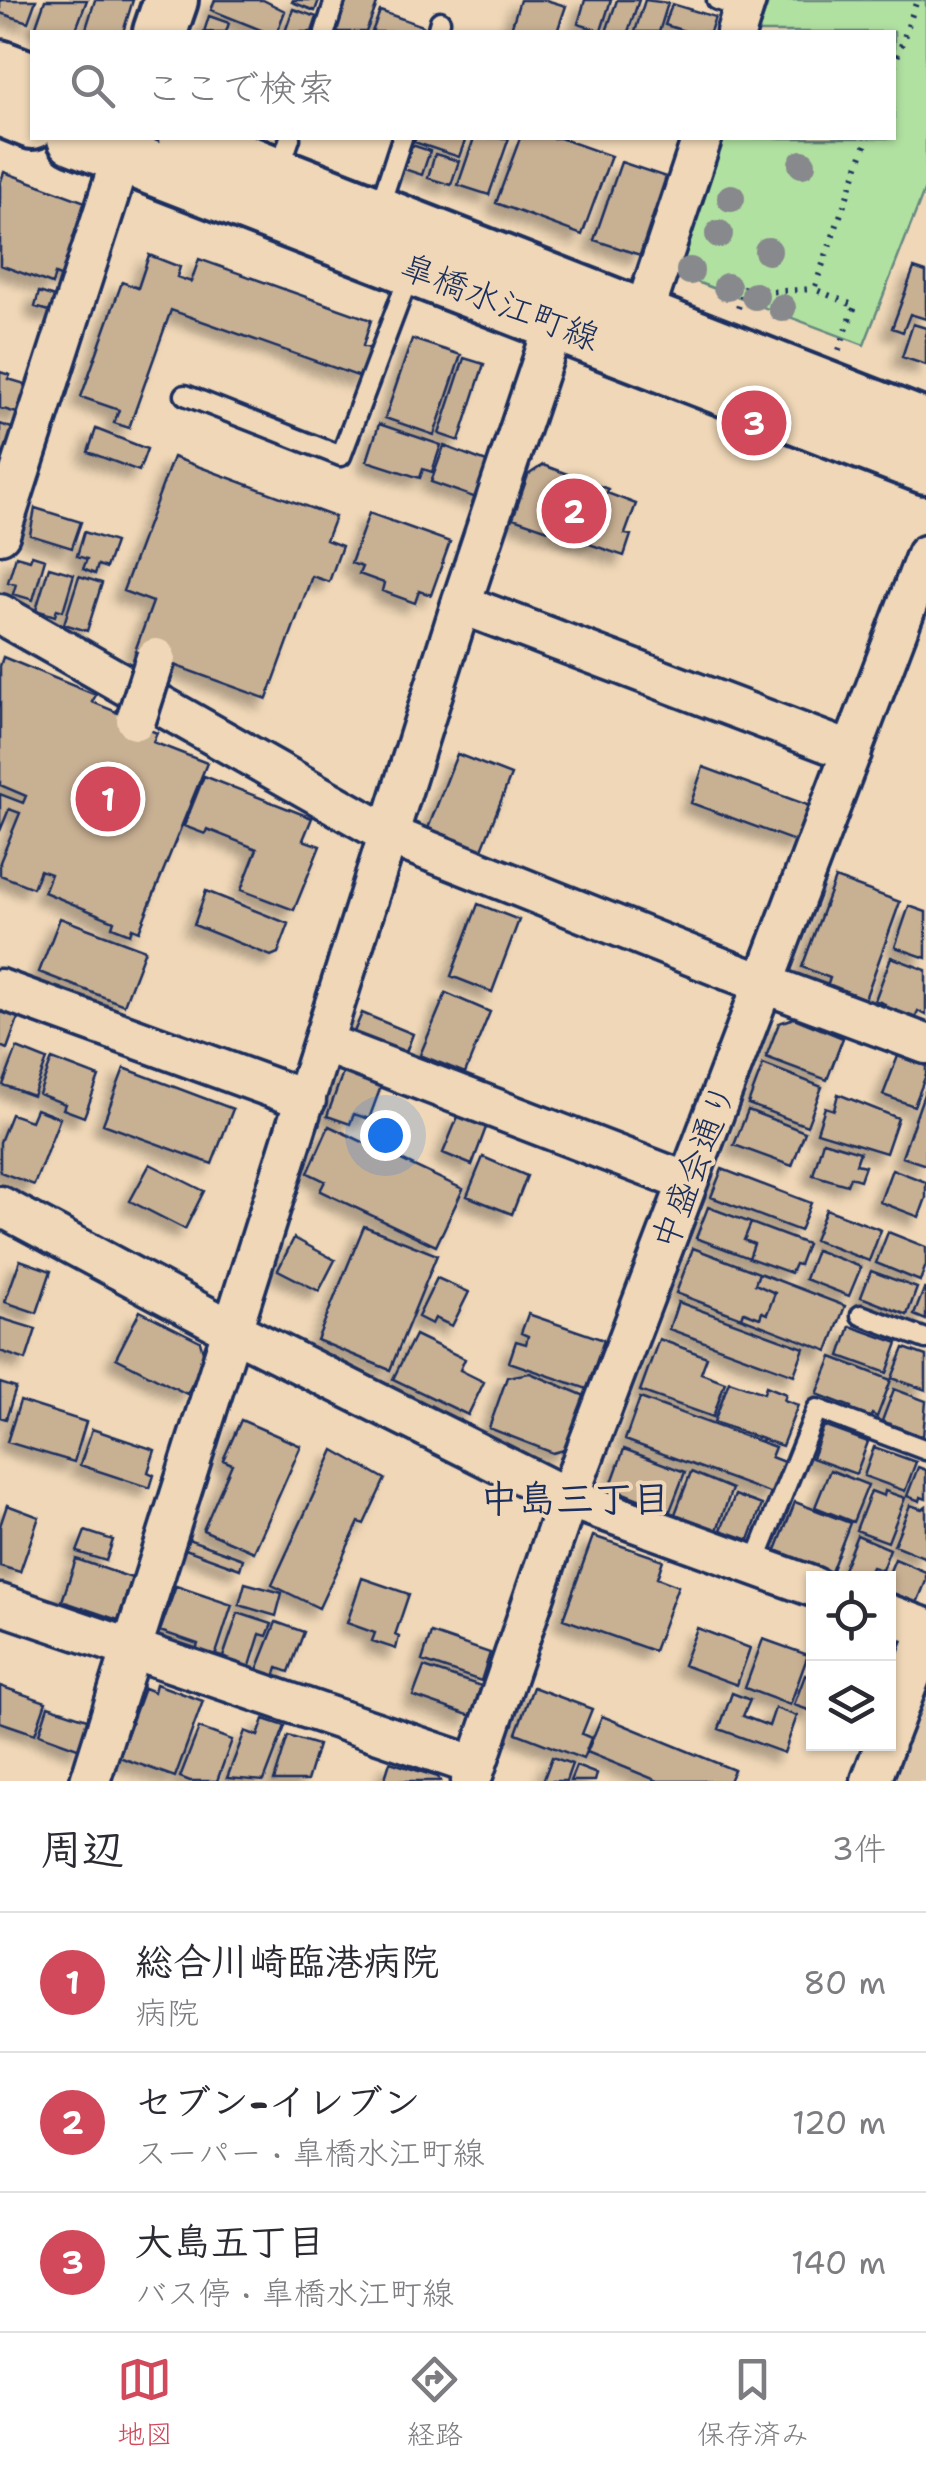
<!DOCTYPE html>
<html lang="ja">
<head>
<meta charset="utf-8">
<style>
	:root { --surface:#fff; --page:#f2f2f3; --text:#2b2b33; --muted:#7c7c81; --line:#e1e1e2; --accent:#d1495b }
	body { margin:0; font-family:"Shantell Sans","Klee One",sans-serif; background:var(--page); color:var(--text) }
	.controls { position:absolute; right:30px; bottom:30px; display:grid; overflow:hidden; border-radius:0px; box-shadow:0 2px 8px #0004 }
	.controls button { width:90px; height:90px; display:grid; place-items:center; padding:0; border:0; border-bottom:2px solid var(--line); background:var(--surface); color:var(--text); font:50px sans-serif }
	.you { position:absolute; left:385px; top:1135px; width:35px; height:35px; margin:-25px; border:8px solid #fff; border-radius:50%; background:#1a73e8; box-shadow:0 0 0 15px #1a73e833 }
	.badge { display:grid; place-items:center; width:65px; height:65px; border-radius:50%; background:var(--accent); color:#fff; font-size:32px; font-weight:700 }
	.pin { position:absolute; translate:-50% -50%; border:5px solid #fff; box-shadow:0 2px 10px #0006 }
	.list { margin:0; padding:0; list-style:none }
	h2 { display:flex; justify-content:space-between; align-items:center; height:130px; margin:0; padding:0 40px; font-size:42px }
	h2 small { font-size:32px; font-weight:400; color:var(--muted) }
	.list li { display:grid; grid-template-columns:65px 1fr auto; gap:30px; align-items:center; box-sizing:border-box; height:140px; padding:0 40px; border-top:2px solid var(--line) }
	.list b { display:block; font-size:38px; white-space:nowrap }
	.list p { margin:0; font-size:32px; white-space:nowrap; color:var(--muted) }
	.list em { font-size:32px; font-style:normal; color:var(--muted) }
	.icon { flex:none; width:55px; height:55px; fill:none; stroke:currentColor; stroke-width:2; stroke-linecap:round; stroke-linejoin:round }
	.map { position:relative; flex:none; width:926px; height:1781px; overflow:hidden }
	.search { position:absolute; background:var(--surface); box-shadow:0 2px 8px #0004; left:30px; right:30px; top:30px; height:110px; display:flex; align-items:center; gap:25px; box-sizing:border-box; padding:0 35px; border-radius:0px; color:var(--muted); font-size:38px }
	.sheet { height:550px; background:var(--surface) }
	nav { display:flex; justify-content:space-around; align-items:center; box-sizing:border-box; height:140px; border-top:2px solid var(--line); background:var(--surface); font-size:28px; color:var(--muted) }
	nav a { display:grid; justify-items:center; gap:5px }
	nav .on { color:var(--accent) }
	.map>svg:first-child { display:block }
	.built { fill:#dfc8aa }
	.green { fill:#b1e1a1; stroke:#668880; stroke-width:2.5 }
	.building { fill:#c8b093; stroke:#1b2f5e; stroke-width:2.5; filter:url(#shadow) }
	.lines { fill:none; stroke-linecap:round; stroke-linejoin:round }
	.lane-casing { stroke:#1b2f5e; stroke-width:25 }
	.street-casing { stroke:#1b2f5e; stroke-width:45 }
	.secondary-casing { stroke:#1b2f5e; stroke-width:60 }
	.path { stroke:#1b2f5e; stroke-width:6; stroke-dasharray:2.5 8; stroke-linecap:butt }
	.lane { stroke:#efd7b7; stroke-width:18 }
	.street { stroke:#efd7b7; stroke-width:38 }
	.secondary { stroke:#efd7b7; stroke-width:52 }
	.street-bridge-casing { stroke:#1b2f5e; stroke-width:45; stroke-linecap:butt }
	.street-bridge { stroke:#efd7b7; stroke-width:38 }
	.tree { fill:#87898c }
	.labels { text-anchor:middle; stroke-width:8; stroke-linejoin:round; paint-order:stroke }
	.street-label { font-size:35px; fill:#1b2f5e; stroke:#efd7b7 }
	.neighbourhood-label { font-size:38px; font-weight:bold; fill:#1b2f5e; stroke:#efd7b7 }
</style>
</head>
<body>
<div class="map">
<svg width="926" height="1781" viewBox="0 0 926 1781">
	<defs>
		<filter id="shadow"><feDropShadow dx="-9" dy="9" stdDeviation="5" flood-color="#0004"/></filter>
	</defs>
	<rect width="100%" height="100%" fill="#efd7b7"/>
	<filter id="ink" filterUnits="userSpaceOnUse"><feTurbulence type="fractalNoise" baseFrequency=".01" numOctaves="2"/><feDisplacementMap in="SourceGraphic" scale="20" xChannelSelector="R" yChannelSelector="G"/><feConvolveMatrix kernelMatrix="1 2 1 2 8 2 1 2 1" color-interpolation-filters="sRGB"/></filter>
	<g filter="url(#ink)">
		<!-- built -->
		<path class="built" d="M926 1688V1781H891Z"/>
		<!-- green -->
		<path class="green" d="M769 0H926V186L864 345 678 275 724 138H894V32H758Z"/>
		<!-- building -->
		<path class="building" d="M0 0H36L28 22 0 13Z
			M45 0H87L75 32H54L36 26Z
			M95 0H133L123 32H85Z
			M215 0H263L285 11 277 32H266L211 10Z
			M293 0H319L315 11 292 2Z
			M347 0H366L377 4 366 32H335Z
			M520 0H546L566 6 557 32H510Z
			M585 0H611L601 31 578 24Z
			M617 0H639L628 32H606Z
			M645 0 668 3 659 32H635Z
			M672 4 715 17 710 32H688L665 25Z
			M293 9 317 17 312 32H285Z
			M380 11 423 26 421 32H372Z
			M209 16 229 23 226 32H204Z
			M416 138H466L459 157 414 142Z
			M474 138H509L489 195 458 185Z
			M520 138H560L611 156 582 235 496 203Z
			M412 145 430 151 422 175 404 169Z
			M435 154 459 161 451 185 428 178Z
			M621 162 666 177 640 255 594 240Z
			M4 172 96 206 70 280 55 274 52 284 0 265V184Z
			M149 255 180 267 177 277 191 282 199 259 371 320 363 346 374 350 363 378 171 310 129 428 114 423 119 410 81 397 122 282 138 288Z
			M914 268 926 272V319L910 314 903 332 892 328Z
			M39 292 61 299 56 313 35 307Z
			M913 324 926 328V365L902 357Z
			M412 339 461 355 434 435 385 418Z
			M464 358 484 364 459 441 439 434Z
			M0 372 10 375 8 379 29 385 20 414 0 408Z
			M0 424 15 429 7 454 0 452Z
			M379 424 441 445 432 472 423 469 420 478 367 461Z
			M96 429 147 449 139 471 88 452Z
			M444 446 492 464 479 499 431 482Z
			M173 457 335 517 326 540 342 546 329 582 312 576 267 699 135 651 153 602 123 591Z
			M543 465 608 489 607 493 636 504 625 534 631 535 624 556 513 518 528 475Z
			M35 508 81 522 72 548 30 535Z
			M369 513 450 542 431 595 419 591 415 603 382 591 384 583 359 574 362 567 351 563Z
			M84 532 115 542 106 568 98 565 95 574 83 569 87 559 77 556Z
			M32 555 45 559 33 600 13 594 16 584 8 582 16 556 30 560Z
			M49 567 74 574 63 611 57 609 55 616 36 610Z
			M79 576 102 583 87 631 64 624Z
			M3 657 96 695 92 702 136 720 142 727 157 733 153 742 207 763 139 931 132 928 130 934 112 927 114 921 44 892 51 874 40 870 33 888 0 875V862L20 813 9 809 0 831V794L23 803 26 796 0 785V666Z
			M457 754 511 775 481 852 427 831Z
			M703 767 810 806 797 842 691 803Z
			M204 776 312 818 303 840 320 846 294 910 241 890 257 849 207 829 205 834 184 826Z
			M835 878 900 902 865 999 828 984 830 978 802 967Z
			M206 891 289 924 278 953 271 956 194 925Z
			M478 904 519 920 492 992 451 976Z
			M909 906 926 912V958L895 947Z
			M60 918 145 950 124 1005 39 972Z
			M891 957 926 970V1015L918 1011 915 1020 884 1008 885 1004 875 1000Z
			M446 993 490 1012 465 1073 420 1055Z
			M0 1006 20 1013 7 1049 0 1046Z
			M362 1013 413 1034 403 1060 359 1044 354 1032Z
			M794 1018 843 1038 827 1080 766 1057 779 1023Z
			M17 1048 47 1060 33 1096 3 1085Z
			M898 1056 926 1066V1075L914 1106 883 1095Z
			M52 1059 99 1077 84 1117 63 1109 65 1104 39 1094Z
			M763 1064 822 1087 807 1126 748 1104Z
			M345 1067 383 1081 369 1119 354 1114 350 1124 327 1116Z
			M124 1068 233 1109 212 1164 103 1124Z
			M926 1088V1165L902 1157Z
			M838 1094 898 1118 886 1153 817 1132 825 1107 834 1110Z
			M36 1109 60 1118 34 1185 0 1172V1142L11 1114 31 1121Z
			M748 1110 805 1132 792 1166 734 1145Z
			M459 1114 487 1125 472 1165 443 1153Z
			M329 1126 463 1189 436 1246 320 1191 325 1181 308 1173Z
			M823 1141 860 1152 856 1164 865 1166 860 1180 850 1177 847 1185 813 1175Z
			M483 1157 527 1176 512 1214 467 1196Z
			M150 1164 204 1191 185 1229 130 1201Z
			M722 1169 811 1203 800 1231 711 1197Z
			M892 1169 926 1182V1198L919 1217 880 1202Z
			M708 1207 751 1223 744 1240 754 1244 749 1258 696 1238Z
			M826 1209 881 1230 869 1261 814 1240Z
			M751 1223 807 1244 799 1265 795 1264 791 1273 749 1258 754 1244 744 1240Z
			M364 1226 437 1255 390 1370 317 1340Z
			M888 1232 926 1247V1265L920 1281 876 1263Z
			M294 1238 335 1260 319 1291 278 1270Z
			M693 1248 759 1273 755 1284 775 1293 767 1314 762 1312 760 1318 744 1312 742 1318 676 1293Z
			M816 1250 861 1267 849 1296 805 1279Z
			M20 1260 51 1271 37 1313 5 1302Z
			M871 1271 917 1288 907 1315 861 1297Z
			M759 1273 845 1306 828 1351 742 1318 744 1312 760 1318 762 1312 767 1314 775 1293 755 1284Z
			M437 1278 469 1292 452 1326 435 1318 432 1324 418 1317Z
			M924 1289H926V1320L914 1315Z
			M678 1302 804 1348 794 1375 669 1329Z
			M140 1311 200 1341 205 1359 187 1394 116 1358Z
			M528 1314 604 1340 587 1389 509 1362 516 1341 526 1344 528 1336 521 1333Z
			M0 1318 36 1329 26 1360 0 1351Z
			M850 1326 898 1343 887 1373 840 1356Z
			M415 1335 465 1359 460 1370 484 1382 468 1415 393 1379Z
			M659 1339 707 1357 701 1373 725 1382 713 1417 640 1391Z
			M904 1348 926 1356V1390L892 1378Z
			M832 1357 891 1380 877 1417 872 1414 870 1418 850 1411 851 1407 817 1394Z
			M530 1373 585 1396 564 1450 553 1453 489 1428 507 1377Z
			M729 1381 764 1393 766 1386 786 1394 784 1400 798 1405 782 1446 714 1422Z
			M0 1383 16 1388 6 1419 0 1417Z
			M894 1389 926 1401 923 1437 882 1421Z
			M640 1398 775 1447 771 1457 784 1462 772 1494 625 1440Z
			M20 1401 86 1422 74 1462 7 1442Z
			M241 1420 301 1446 254 1552 203 1530 232 1464 223 1460Z
			M824 1426 868 1442 856 1474 812 1458Z
			M92 1429 155 1450 148 1472 154 1475 150 1488 80 1465Z
			M874 1447 916 1462 905 1491 864 1476Z
			M624 1449 685 1472 670 1511 610 1488Z
			M334 1450 385 1479 364 1524 359 1522 319 1608 272 1585Z
			M918 1467 926 1470V1499L921 1497 920 1501 907 1496Z
			M830 1470 868 1485 853 1522 815 1507Z
			M691 1472 732 1489 717 1530 675 1514Z
			M871 1491 884 1496 885 1491 905 1498 888 1542 856 1530Z
			M735 1495 762 1505 749 1540 721 1530Z
			M795 1502 850 1523 831 1572 776 1550Z
			M7 1505 39 1517 20 1572 0 1566V1526Z
			M910 1505 922 1509 926 1506V1558L894 1545Z
			M85 1531 113 1540 106 1561 77 1552Z
			M857 1535 890 1549 882 1570 872 1567 867 1578H843L840 1577Z
			M593 1536 663 1560 657 1578 678 1586 654 1651 563 1619Z
			M188 1539 243 1559 240 1569 185 1549Z
			M76 1559 132 1578 118 1620 62 1601Z
			M895 1559 926 1572V1581L917 1603 888 1591 887 1578Z
			M362 1578 409 1594 395 1635 399 1637 396 1649 372 1641 375 1633 347 1623Z
			M245 1583 282 1593 276 1616 239 1605Z
			M176 1586 232 1605 214 1660 195 1653 198 1644 160 1631Z
			M238 1613 272 1624 267 1636 260 1634 249 1669 222 1660Z
			M276 1622 304 1632 289 1672 278 1668 275 1677 257 1670Z
			M697 1628 750 1648 737 1685 683 1665Z
			M431 1633 490 1653 481 1681 422 1661Z
			M763 1639 808 1655 790 1705 745 1688Z
			M424 1667 481 1686 471 1716 413 1696Z
			M805 1675 814 1678V1712L794 1705Z
			M156 1684 203 1701 175 1777 119 1757 144 1688 154 1692Z
			M0 1686 46 1702 35 1734 0 1722Z
			M533 1687 592 1709 582 1734 591 1738 583 1759 516 1733Z
			M732 1693 750 1700 743 1716 769 1726 775 1708 797 1716 784 1753 719 1729Z
			M48 1706 90 1720 80 1749 39 1734Z
			M602 1716 734 1770 729 1781H658L587 1752Z
			M264 1719 285 1726 264 1781 227 1778 245 1731 258 1736Z
			M199 1728 232 1740 217 1781H190L180 1777Z
			M288 1736 318 1745 307 1781H274Z
			M552 1757 572 1764 566 1781H543Z
			M390 1762 438 1777 440 1781H384Z
			M576 1766 597 1774 595 1781H570Z"/>
		<g class="lines">
			<!-- lane casing -->
			<g class="lane-casing">
				<path id="lane" d="M717 0 743 9
					M325 32 335 0
					M437 32 440 21
					M279 170 290 138
					M379 208 402 138
					M185 395 341 456 410 273
					M861 1315 926 1339
					M754 1565 817 1409 926 1450"/>
			</g>
			<!-- street casing -->
			<g class="street-casing">
				<path id="street" d="M736 32 746 0
					M643 316 702 138
					M0 534 122 155
					M461 604 852 752
					M0 614 389 835 730 971 926 1044
					M0 989 306 1100
					M324 1043 687 1182
					M0 1206 232 1330 568 1498 814 1587
					M0 1604 476 1766
					M888 1614 926 1628
					M888 1735 926 1636
					M90 1781 461 604 555 323
					M471 1781 568 1498 926 555
					M871 1781 885 1744"/>
			</g>
			<!-- secondary casing -->
			<g class="secondary-casing">
				<path id="secondary" d="M160 32 171 0
					M0 67 32 79
					M0 109 32 122
					M74 138 926 467
					M185 138 926 427"/>
			</g>
			<!-- path -->
			<path class="path" d="M894 66 917 0
				M738 308 746 285 767 292 814 289
				M839 350 855 306 814 289 868 138"/>
			<!-- lane -->
			<use href="#lane" class="lane"/>
			<!-- street -->
			<use href="#street" class="street"/>
			<!-- secondary -->
			<use href="#secondary" class="secondary"/>
			<!-- street-bridge casing -->
			<g class="street-bridge-casing">
				<path id="street-bridge" d="M136 720 156 658"/>
			</g>
			<!-- street-bridge -->
			<use href="#street-bridge" class="street-bridge"/>
		</g>
		<!-- trees -->
		<g class="tree">
			<circle cx="802" cy="164" r="14"/>
			<circle cx="731" cy="198" r="14"/>
			<circle cx="719" cy="234" r="14"/>
			<circle cx="768" cy="251" r="14"/>
			<circle cx="690" cy="271" r="14"/>
			<circle cx="727" cy="287" r="14"/>
			<circle cx="755" cy="296" r="14"/>
			<circle cx="782" cy="308" r="14"/>
		</g>
	</g>
	<g class="labels">
		<!-- street labels -->
		<g class="street-label">
			<text transform="translate(500 302) rotate(21)" y="12">皐橋水江町線</text>
			<text transform="translate(694 1166) rotate(-69)" y="12">中盛会通り</text>
		</g>
		<!-- neighbourhood labels -->
		<g class="neighbourhood-label">
			<text x="575" y="1512">中島三丁目</text>
		</g>
	</g>
</svg>
<div class="controls">
<button><svg class="icon" aria-label="locate" viewBox="0 0 24 24"><circle cx="12" cy="12" r="6"/><path d="M12 2v4M12 18v4M2 12h4M18 12h4"/></svg></button>
<button><svg class="icon" aria-label="layers" viewBox="0 0 24 24"><path d="M12 4l9 5-9 5-9-5zM3 14l9 5 9-5"/></svg></button>
</div>
<div class="you"></div>
<div class="pin badge" style="left:108px;top:799px">1</div>
<div class="pin badge" style="left:574px;top:511px">2</div>
<div class="pin badge" style="left:754px;top:423px">3</div>
<div class="search"><svg class="icon" aria-label="search" viewBox="0 0 24 24"><circle cx="10" cy="10" r="6"/><path d="M15 15l6 6"/></svg>ここで検索</div>
</div>
<section class="sheet">
<h2>周辺<small>3件</small></h2>
<ul class="list">
<li><span class="badge">1</span><div><b>総合川崎臨港病院</b><p>病院</p></div><em>80 m</em></li>
<li><span class="badge">2</span><div><b>セブン-イレブン</b><p>スーパー · 皐橋水江町線</p></div><em>120 m</em></li>
<li><span class="badge">3</span><div><b>大島五丁目</b><p>バス停 · 皐橋水江町線</p></div><em>140 m</em></li>
</ul>
</section>
<nav>
<a class="on"><svg class="icon" aria-label="map" viewBox="0 0 24 24"><path d="M3 6l6-2 6 2 6-2v14l-6 2-6-2-6 2zM9 4v14M15 6v14"/></svg>地図</a>
<a><svg class="icon" aria-label="directions" viewBox="0 0 24 24"><path d="M12 3l9 9-9 9-9-9zM9 14v-3h6M13 9l2 2-2 2"/></svg>経路</a>
<a><svg class="icon" aria-label="saved" viewBox="0 0 24 24"><path d="M7 4h10v16l-5-4-5 4z"/></svg>保存済み</a>
</nav>
</body>
</html>
